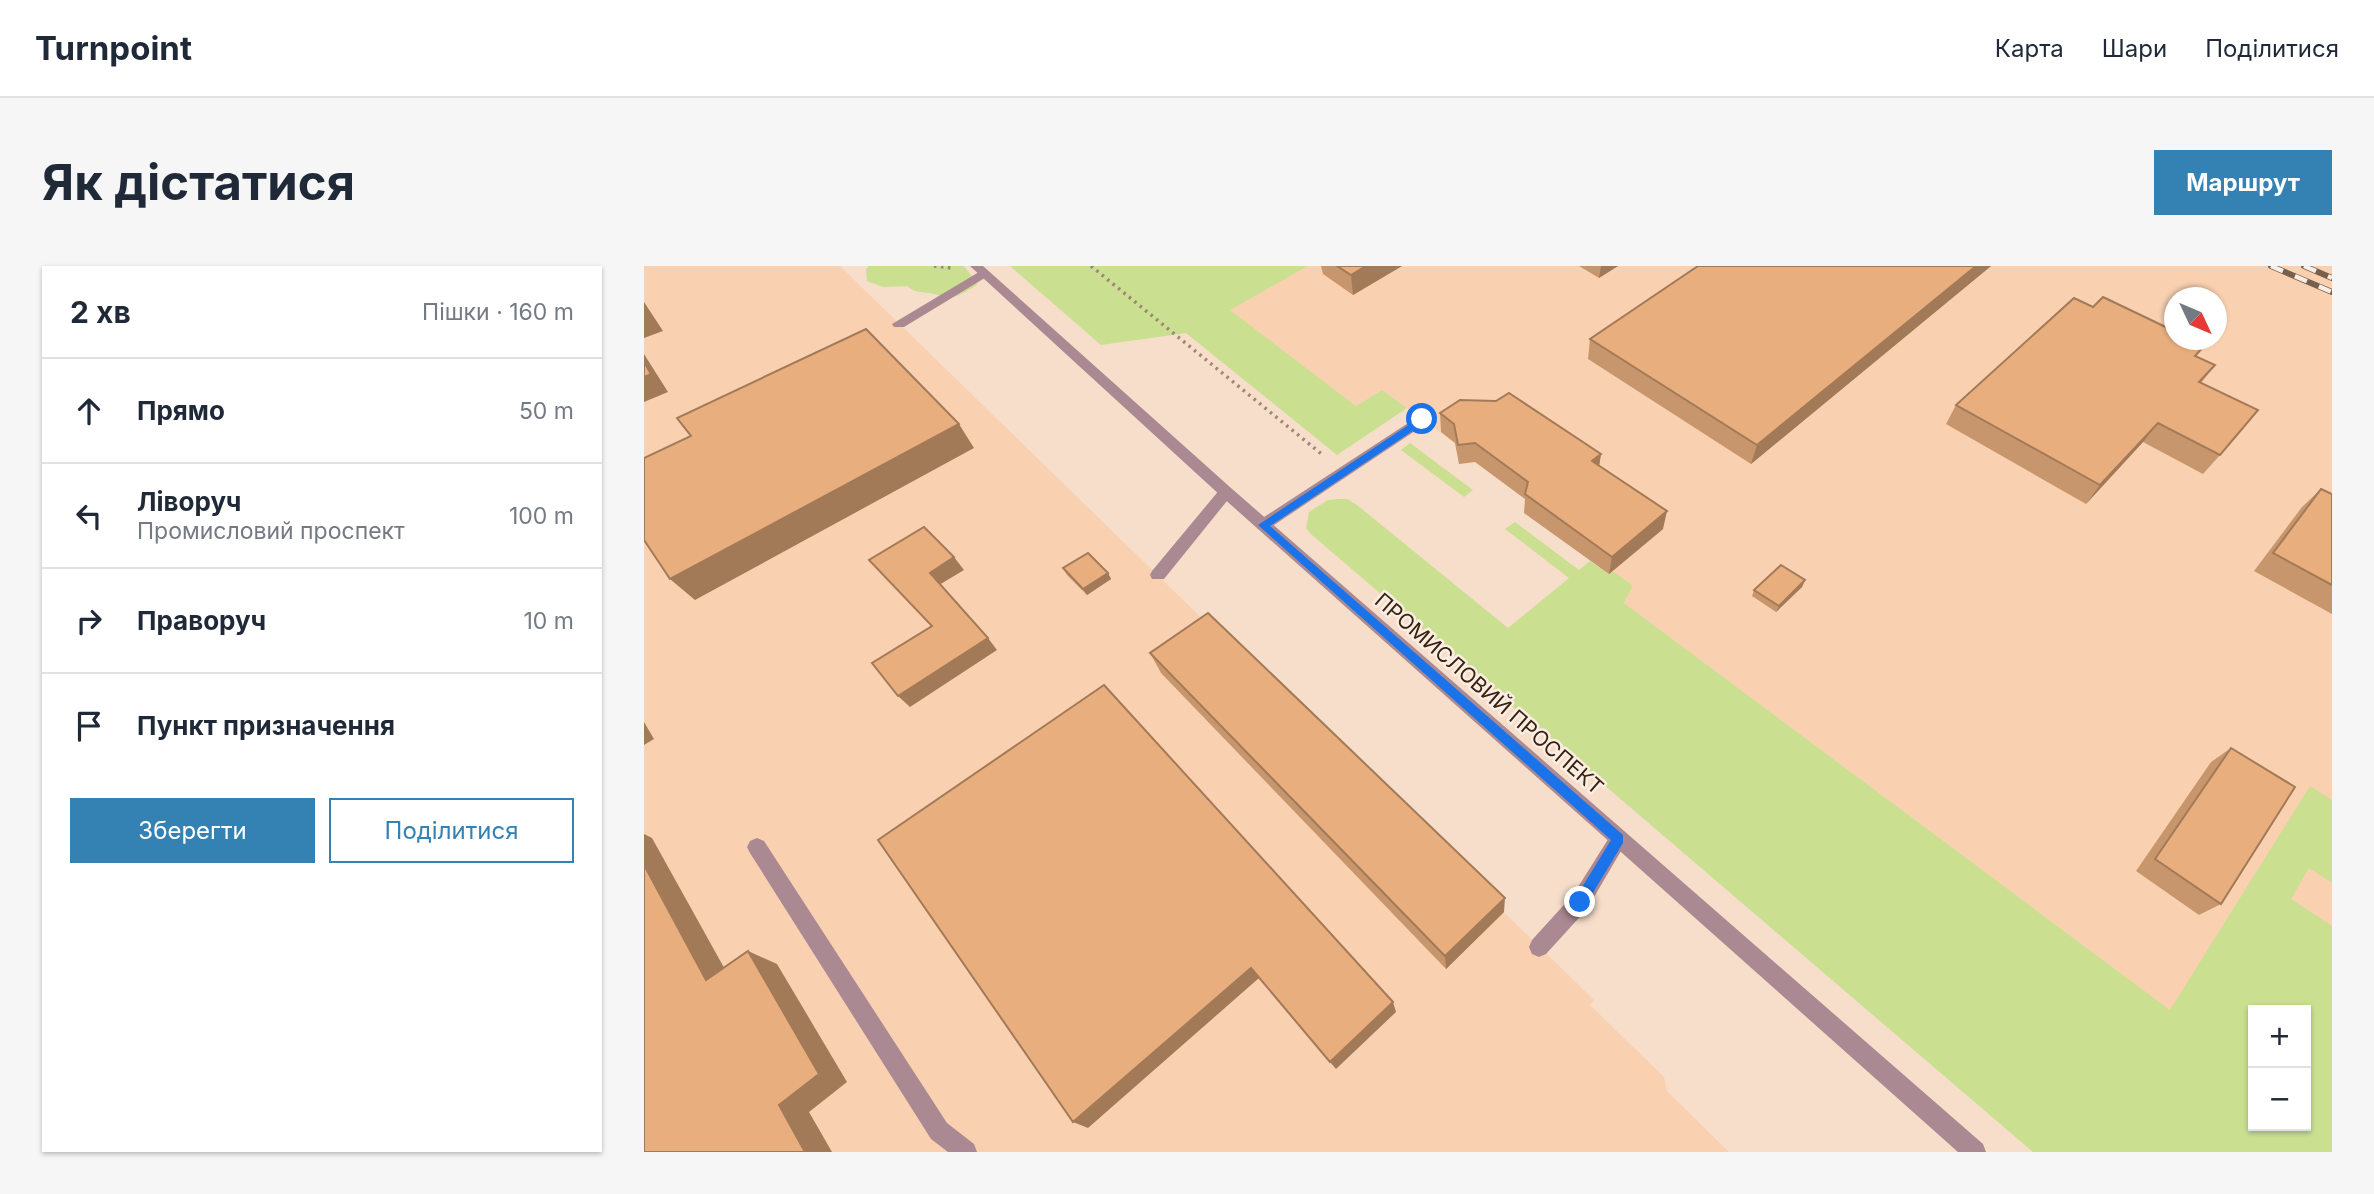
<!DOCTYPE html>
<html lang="uk">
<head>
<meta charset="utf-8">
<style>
	:root { --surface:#fff; --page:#f6f6f7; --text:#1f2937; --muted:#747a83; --line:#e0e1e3; --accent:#3482b4 }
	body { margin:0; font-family:Inter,sans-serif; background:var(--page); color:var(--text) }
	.controls { position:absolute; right:21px; bottom:21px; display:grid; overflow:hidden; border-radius:0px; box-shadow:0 2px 5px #0004 }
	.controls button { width:63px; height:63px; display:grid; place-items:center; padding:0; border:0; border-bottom:2px solid var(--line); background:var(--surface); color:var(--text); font:35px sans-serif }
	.compass { position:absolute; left:1520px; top:21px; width:63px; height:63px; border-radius:50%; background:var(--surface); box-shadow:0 2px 5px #0004; rotate:134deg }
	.stop { position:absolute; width:21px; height:21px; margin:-16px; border:5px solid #1a73e8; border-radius:50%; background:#fff }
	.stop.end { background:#1a73e8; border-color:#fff; box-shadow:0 2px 7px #0008 }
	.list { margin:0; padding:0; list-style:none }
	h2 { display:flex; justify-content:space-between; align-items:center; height:91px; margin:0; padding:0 28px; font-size:30px }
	h2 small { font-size:23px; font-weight:400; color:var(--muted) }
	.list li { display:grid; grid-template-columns:46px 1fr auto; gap:21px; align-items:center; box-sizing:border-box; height:105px; padding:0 28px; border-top:2px solid var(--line) }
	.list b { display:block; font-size:26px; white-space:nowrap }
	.list p { margin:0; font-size:23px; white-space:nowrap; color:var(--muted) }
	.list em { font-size:23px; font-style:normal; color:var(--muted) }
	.actions { display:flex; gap:14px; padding:21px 28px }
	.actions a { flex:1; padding:16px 0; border:2px solid var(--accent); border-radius:0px; text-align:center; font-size:24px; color:var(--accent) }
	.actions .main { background:var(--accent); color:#fff }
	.icon { flex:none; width:38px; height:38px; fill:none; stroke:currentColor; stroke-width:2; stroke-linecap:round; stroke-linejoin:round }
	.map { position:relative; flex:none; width:1688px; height:886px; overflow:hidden; border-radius:0px }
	header { display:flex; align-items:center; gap:42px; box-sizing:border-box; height:98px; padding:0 35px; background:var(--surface); border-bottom:2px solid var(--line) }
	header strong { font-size:33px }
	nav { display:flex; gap:38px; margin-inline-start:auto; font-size:24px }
	.intro { display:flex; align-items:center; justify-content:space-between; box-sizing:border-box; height:168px; padding:0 42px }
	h1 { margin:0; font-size:49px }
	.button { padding:18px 32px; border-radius:0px; background:var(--accent); color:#fff; font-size:24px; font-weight:700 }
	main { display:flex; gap:42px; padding:0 42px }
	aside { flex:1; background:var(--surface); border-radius:0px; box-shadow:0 2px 5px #0004 }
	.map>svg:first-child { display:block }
	.built { fill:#f9d1b1; fill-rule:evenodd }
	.green { fill:#cadf90; fill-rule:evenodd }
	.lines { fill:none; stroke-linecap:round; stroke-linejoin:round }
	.path { stroke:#9e8773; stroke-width:3.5; stroke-dasharray:2.5 4.5; stroke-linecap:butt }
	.lane { fill:#ab8992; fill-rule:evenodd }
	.street { fill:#ab8992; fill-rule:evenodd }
	.rail-casing { stroke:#78604c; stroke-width:6 }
	.rail { stroke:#faede4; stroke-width:4.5; stroke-dasharray:13; stroke-linecap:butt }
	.wall { fill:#c8966c }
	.shaded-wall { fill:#a37a58 }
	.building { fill:#e9ae7d; stroke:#a37a58; stroke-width:2 }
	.route { fill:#1a73e8 }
	.labels { text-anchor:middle; stroke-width:5; stroke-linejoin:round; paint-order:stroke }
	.street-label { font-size:21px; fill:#38210d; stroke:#faede4 }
</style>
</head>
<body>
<header>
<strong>Turnpoint</strong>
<nav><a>Карта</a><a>Шари</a><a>Поділитися</a></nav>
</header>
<div class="intro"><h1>Як дістатися</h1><a class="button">Маршрут</a></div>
<main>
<aside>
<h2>2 хв<small>Пішки · 160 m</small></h2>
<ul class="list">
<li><svg class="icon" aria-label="ahead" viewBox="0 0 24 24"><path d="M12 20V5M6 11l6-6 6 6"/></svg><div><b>Прямо</b></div><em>50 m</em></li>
<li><svg class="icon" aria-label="left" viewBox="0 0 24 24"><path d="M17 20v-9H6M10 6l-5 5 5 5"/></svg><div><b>Ліворуч</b><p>Промисловий проспект</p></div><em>100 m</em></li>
<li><svg class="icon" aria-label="right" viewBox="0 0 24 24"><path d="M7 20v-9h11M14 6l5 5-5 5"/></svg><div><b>Праворуч</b></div><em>10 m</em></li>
<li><svg class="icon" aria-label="arrive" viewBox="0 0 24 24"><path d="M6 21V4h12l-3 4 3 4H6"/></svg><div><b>Пункт призначення</b></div></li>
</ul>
<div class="actions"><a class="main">Зберегти</a><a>Поділитися</a></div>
</aside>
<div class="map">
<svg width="1688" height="886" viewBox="0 0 1688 886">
	<rect width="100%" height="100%" fill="#f6deca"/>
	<!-- built -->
	<path class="built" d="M0 0H196L950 734 946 739 1020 811 1023 825 1085 886H0Z
		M664 0H1688V865L1662 744H1609V806L980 337 989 320 965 308 880 247 886 237 832 196 815 198 811 177 738 124 712 140 585 44ZM1531 32H1573V74H1531Z"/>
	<!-- green -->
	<path class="green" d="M225 0H320L334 18C311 33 311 33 285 27 276 26 270 26 263 20L239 21 223 15 222 3Z
		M366 0H664L586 44 712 140 738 124 763 142 693 189 542 67 457 79Z
		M766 177 829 224 820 231 757 184Z
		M694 233H703L713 239 864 362 925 312 861 263 871 256 935 304 946 295 965 308 969 305 989 320 980 337 1526 744 1666 520 1688 534V617L1665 602 1647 633 1688 660V886H1389L668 269 662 262 665 246 684 234ZM1609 744H1662V860H1609Z"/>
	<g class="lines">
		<!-- path -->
		<path class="path" d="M290 0 307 2
			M447 0 680 190"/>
		<!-- lane -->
		<path class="lane" d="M340 3 346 7 344 10 260 61H250L248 58Z
			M778 148 785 153 783 157 624 263H614L611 259 614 255Z
			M582 220 590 226 587 230 520 313H508L506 309 508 305 577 222Z
			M975 564 982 567 984 573 943 643 902 688 895 691 888 688 885 681 888 674 929 629 968 567Z
			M113 572 120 575 303 857 330 878 333 886H304L287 873 106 587 103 581 106 575Z"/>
		<!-- street -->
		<path class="street" d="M326 0H339L587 222 1339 878 1342 886H1314L577 230Z"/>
		<!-- rail casing -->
		<g class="rail-casing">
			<path id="rail" d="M1627 0 1688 26
				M1660 0 1688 12"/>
		</g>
		<!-- rail -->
		<use href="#rail" class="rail"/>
	</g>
	<!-- wall -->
	<path class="wall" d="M677 0H758L709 29 679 8Z
		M935 0H974L955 12Z
		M1347 0 1107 198 944 93 946 73Z
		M1449 41 1561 79 1552 90 1571 99 1557 117 1576 189 1559 208 1499 176 1442 238 1302 158 1312 139Z
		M796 147 957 188 955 199 1019 263 965 308 880 247 881 233 831 196 815 198 811 177 797 166Z
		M1677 223 1688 228V348L1610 305 1658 241Z
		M419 302 464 307 467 313 443 329 423 309Z
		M1161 314 1158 321 1132 346 1108 330 1110 324Z
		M506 387 860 646 802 703 517 407Z
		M1587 482 1577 638 1555 649 1492 605 1567 496Z"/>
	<!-- shaded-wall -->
	<path class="shaded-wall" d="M722 0H758L709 29 707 9Z
		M957 0H974L955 12Z
		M1332 0H1347L1107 198 1113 179Z
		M0 36 19 65 0 72Z
		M0 88 24 126 0 136Z
		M1514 157 1499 176 1442 238 1456 219Z
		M315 158 330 182 51 334 26 313Z
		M957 188 954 207 948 195Z
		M1023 245 1019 263 965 308 968 291Z
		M310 291 320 304 295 319 286 307Z
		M464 307 467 313 443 329 439 323Z
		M1161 314 1158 321 1132 346 1135 340Z
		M344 372 353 384 266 441 254 430Z
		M0 456 10 473 0 479Z
		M0 568 8 572 93 725 62 714 0 599Z
		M861 632 860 646 802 703 801 690Z
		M104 685 133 698 203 816 165 846 188 886H161L135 839Z
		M607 702 615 712 444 862 429 856Z
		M749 736 752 746 692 803 686 796Z"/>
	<!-- building -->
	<path class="building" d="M693 0H722L707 9Z
		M1054 0H1332L1113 179 946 73Z
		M1459 31 1530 65V74H1548L1561 79 1551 90 1571 99 1555 116 1614 144 1576 189 1514 157 1456 219 1312 139 1430 32 1449 41Z
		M222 63 315 158 26 313 0 274V192L47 170 33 152Z
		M0 96 7 108 0 111Z
		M865 127 957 188 948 195 1023 245 968 291 881 228 884 216 831 177 814 179 810 158 796 147 816 134 852 135Z
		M1677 223 1688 228V319L1629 287Z
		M280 261 310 291 286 307 344 372 254 430 228 397 288 360 225 294Z
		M444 287 464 307 439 323 419 302Z
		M1137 299 1161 314 1135 340 1110 324Z
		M564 347 861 632 801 690 506 387Z
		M460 419 749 736 686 796 607 702 429 856 234 574Z
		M1587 482 1651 521 1577 638 1511 593Z
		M0 599 62 714 104 685 175 808 135 839 161 886H0Z"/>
	<!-- route -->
	<path class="route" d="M778 150 782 151V156L626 260 979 569V577L941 640 936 642 932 640V631L967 574 614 259Z"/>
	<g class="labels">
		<!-- street labels -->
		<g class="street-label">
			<text transform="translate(845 428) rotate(41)" y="7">ПРОМИСЛОВИЙ ПРОСПЕКТ</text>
		</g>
	</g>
</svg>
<div class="controls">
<button>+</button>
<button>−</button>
</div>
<svg class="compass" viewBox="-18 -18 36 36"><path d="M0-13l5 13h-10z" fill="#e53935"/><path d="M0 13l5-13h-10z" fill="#747a83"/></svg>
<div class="stop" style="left:778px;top:153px"></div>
<div class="stop end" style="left:936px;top:636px"></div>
</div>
</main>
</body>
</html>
